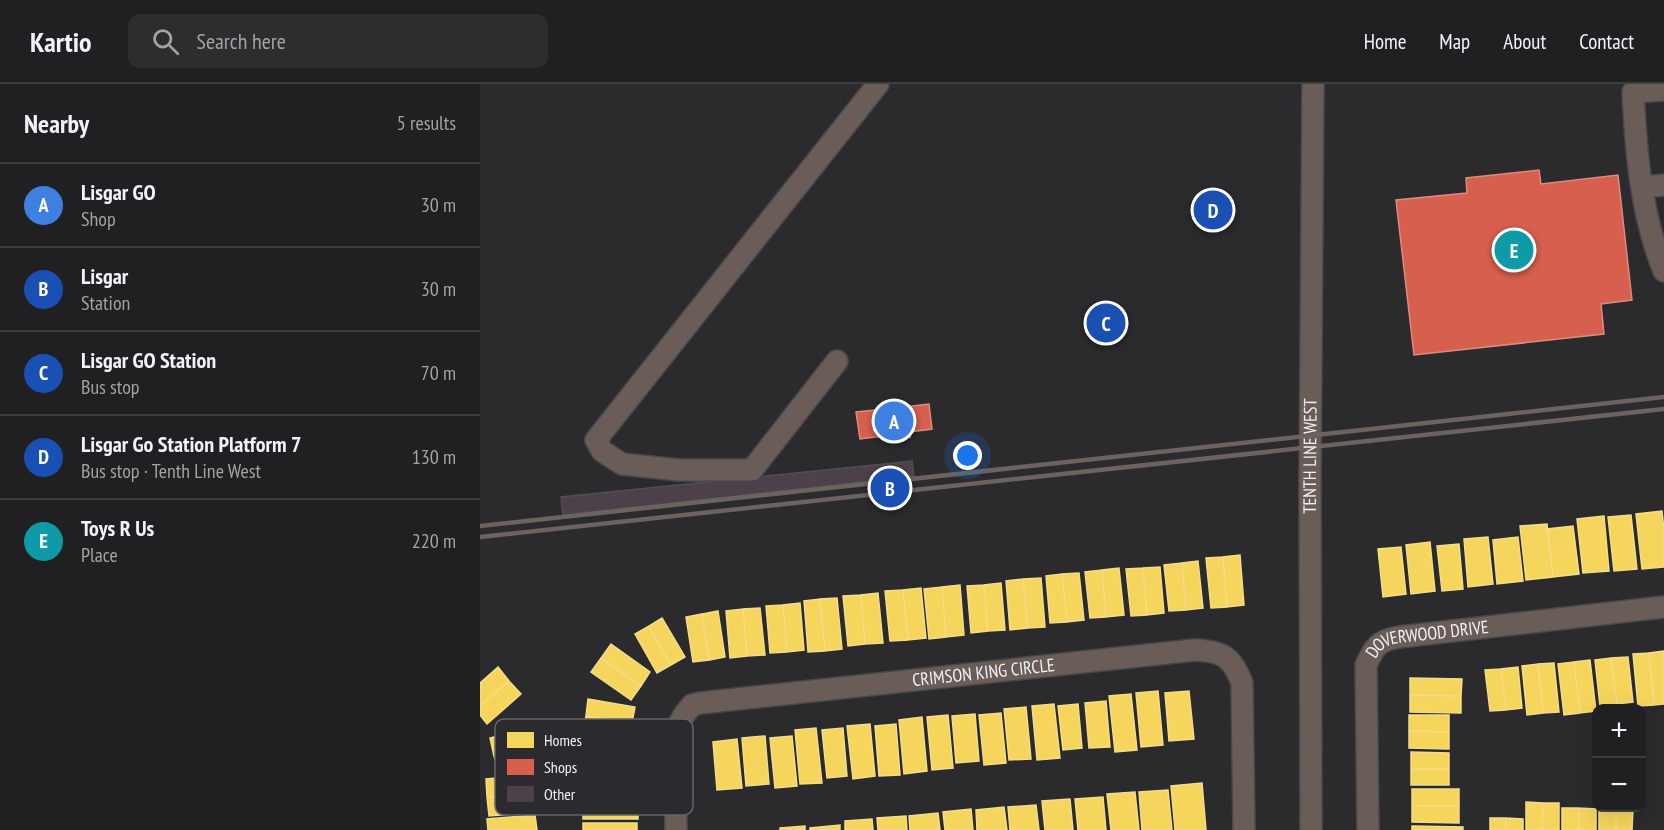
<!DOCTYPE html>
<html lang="en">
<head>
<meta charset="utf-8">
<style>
	:root { --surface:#202022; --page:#2d2d2f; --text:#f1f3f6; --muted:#a2a3a5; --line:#3d3e40; --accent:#ababaf }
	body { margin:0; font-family:"PT Sans Narrow",sans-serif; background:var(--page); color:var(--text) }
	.controls { position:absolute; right:18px; bottom:18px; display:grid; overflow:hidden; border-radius:12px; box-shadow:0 6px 24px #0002 }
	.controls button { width:54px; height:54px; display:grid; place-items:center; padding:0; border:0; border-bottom:2px solid var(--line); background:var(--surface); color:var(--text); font:30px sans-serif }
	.you { position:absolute; left:488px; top:372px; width:21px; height:21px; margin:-15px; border:4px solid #fff; border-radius:50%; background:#1a73e8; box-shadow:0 0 0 9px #1a73e833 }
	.badge { display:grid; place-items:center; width:39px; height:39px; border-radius:50%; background:var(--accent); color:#fff; font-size:20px; font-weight:700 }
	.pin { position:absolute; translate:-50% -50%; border:3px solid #fff; box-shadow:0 2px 6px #0006 }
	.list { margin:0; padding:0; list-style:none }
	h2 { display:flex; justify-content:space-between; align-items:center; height:78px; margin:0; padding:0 24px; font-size:26px }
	h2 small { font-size:20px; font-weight:400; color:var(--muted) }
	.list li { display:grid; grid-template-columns:39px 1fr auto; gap:18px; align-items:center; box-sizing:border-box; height:84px; padding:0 24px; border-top:2px solid var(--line) }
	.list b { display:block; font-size:22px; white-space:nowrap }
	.list p { margin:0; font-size:20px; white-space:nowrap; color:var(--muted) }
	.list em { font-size:20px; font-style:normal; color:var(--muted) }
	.icon { flex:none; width:33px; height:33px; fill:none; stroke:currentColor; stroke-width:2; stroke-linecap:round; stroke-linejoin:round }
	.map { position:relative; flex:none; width:1184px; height:746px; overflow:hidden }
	header { display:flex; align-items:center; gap:36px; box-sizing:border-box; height:84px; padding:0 30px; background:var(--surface); border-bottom:2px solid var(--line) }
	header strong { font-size:28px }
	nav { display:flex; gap:33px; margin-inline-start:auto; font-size:21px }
	.search { width:420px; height:54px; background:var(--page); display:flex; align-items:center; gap:15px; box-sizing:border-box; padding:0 21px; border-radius:12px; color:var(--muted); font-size:22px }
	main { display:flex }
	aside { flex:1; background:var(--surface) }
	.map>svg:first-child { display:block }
	.homes { fill:#f6d55c; stroke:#f4dd8a; stroke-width:1.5 }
	.shops { fill:#d6604d; stroke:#de8b7f; stroke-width:1.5 }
	.building { fill:#4c414a; stroke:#504f51; stroke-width:1.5 }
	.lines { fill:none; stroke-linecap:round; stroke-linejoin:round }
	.minor-casing { stroke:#474749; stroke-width:24 }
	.minor { stroke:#6a5d58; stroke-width:21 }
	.rail { stroke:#6c6360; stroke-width:4.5 }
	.labels { text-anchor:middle; stroke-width:6; stroke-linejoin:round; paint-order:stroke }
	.street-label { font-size:18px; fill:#f0f0f4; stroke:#2a2a2f }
	.key { fill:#2a2a2f; stroke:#65656a; stroke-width:1.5 }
	.key-label { font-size:16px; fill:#f0f0f4 }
</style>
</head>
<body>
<header>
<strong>Kartio</strong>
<div class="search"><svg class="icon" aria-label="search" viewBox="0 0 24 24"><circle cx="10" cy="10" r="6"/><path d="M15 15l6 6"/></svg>Search here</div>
<nav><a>Home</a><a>Map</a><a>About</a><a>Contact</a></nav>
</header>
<main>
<aside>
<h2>Nearby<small>5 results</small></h2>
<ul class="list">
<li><span class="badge" style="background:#3f7fe0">A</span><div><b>Lisgar GO</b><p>Shop</p></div><em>30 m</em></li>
<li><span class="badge" style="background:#1a4fb4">B</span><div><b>Lisgar</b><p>Station</p></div><em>30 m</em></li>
<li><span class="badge" style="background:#1a4fb4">C</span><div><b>Lisgar GO Station</b><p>Bus stop</p></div><em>70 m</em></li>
<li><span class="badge" style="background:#1a4fb4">D</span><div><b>Lisgar Go Station Platform 7</b><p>Bus stop · Tenth Line West</p></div><em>130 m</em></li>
<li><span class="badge" style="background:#0f9aa8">E</span><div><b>Toys R Us</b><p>Place</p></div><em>220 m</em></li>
</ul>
</aside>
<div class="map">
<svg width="1184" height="746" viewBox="0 0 1184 746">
	<rect width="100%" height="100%" fill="#2b2b2e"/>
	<!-- homes -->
	<path class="homes" d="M1182 427 1184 446V483L1162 485 1156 430Z
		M1151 431 1157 485 1134 487 1128 433Z
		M1124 432 1129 487 1103 489 1097 435Z
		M1067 440 1073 493 1046 496 1040 442Z
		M1093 442 1099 490 1073 493 1067 445Z
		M1008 453 1013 500 988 503 984 455Z
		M1038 453 1043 497 1017 500 1013 456Z
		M950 458 955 507 931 510 926 461Z
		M979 460 983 505 962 507 957 462Z
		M921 463 926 510 903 513 898 465Z
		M760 471 764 521 747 523 743 473Z
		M743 473 747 523 731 524 726 474Z
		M718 477 723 524 706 526 702 479Z
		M702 479 706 526 689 527 684 481Z
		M680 483 684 529 667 531 663 484Z
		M639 484 644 531 626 533 622 486Z
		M663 484 667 531 651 532 646 485Z
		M622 486 626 533 610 534 605 488Z
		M599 489 604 536 587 538 582 490Z
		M582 490 587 538 570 539 566 492Z
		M561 494 565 543 548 544 543 495Z
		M543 495 548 544 530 546 526 497Z
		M521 499 525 546 508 547 504 501Z
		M480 501 484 551 466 553 462 503Z
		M504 501 508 547 491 549 487 502Z
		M462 503 466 553 449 555 444 505Z
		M441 504 446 554 428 556 423 506Z
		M423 506 428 556 410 557 405 507Z
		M398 509 403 559 385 560 381 511Z
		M381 511 385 560 368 562 363 512Z
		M357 514 362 565 345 567 340 515Z
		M340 515 345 567 328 568 324 517Z
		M320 519 324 566 307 568 303 521Z
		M303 521 307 568 290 569 286 522Z
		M280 524 285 571 267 572 263 525Z
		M263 525 267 572 250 574 246 527Z
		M238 527 245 573 229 576 222 530Z
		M222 530 229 576 213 578 206 533Z
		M182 534 205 573 191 581 169 542Z
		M169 542 191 581 177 589 155 550Z
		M131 560 170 588 161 602 121 574Z
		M1184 567V620L1174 621 1169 569Z
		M1169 569 1174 621 1158 622 1153 570Z
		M1148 573 1153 618 1137 620 1131 574Z
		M121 574 161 602 151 616 111 588Z
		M1131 574 1137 620 1120 622 1115 576Z
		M1110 576 1116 627 1100 629 1094 578Z
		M1094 578 1100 629 1084 631 1078 580Z
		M1074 579 1079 628 1063 629 1058 580Z
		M1058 580 1063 629 1047 631 1042 582Z
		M18 583 29 597 0 622V599Z
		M1038 583 1042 624 1026 626 1021 585Z
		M1021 585 1026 626 1010 627 1005 586Z
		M930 594 982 595 981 612 930 611Z
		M29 597 41 610 7 640 0 631V622Z
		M678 607 683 661 661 663 656 609Z
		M709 607 714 655 689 657 685 609Z
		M651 610 657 666 635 668 629 612Z
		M930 611 981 612V629L930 628Z
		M108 615 155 623 152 639 106 632Z
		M626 617 630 663 609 664 605 619Z
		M574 620 580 674 557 676 552 622Z
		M598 620 602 664 583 666 578 622Z
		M546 623 551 675 529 676 524 625Z
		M521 629 526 679 504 681 499 631Z
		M495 630 499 677 476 679 472 632Z
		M468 631 473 684 452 686 447 633Z
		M929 631H969V648L929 647Z
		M106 632 152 639 149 655 103 648Z
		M442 633 447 687 424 690 419 636Z
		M390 640 395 692 373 695 367 642Z
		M416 640 420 691 399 692 395 642Z
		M55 642 60 660 14 672 10 654Z
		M336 644 342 699 320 700 315 646Z
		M363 644 367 692 347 694 342 646Z
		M929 647 969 648V665L929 664Z
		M285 652 289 700 266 702 262 654Z
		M312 652 317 702 295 704 290 654Z
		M257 655 262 704 237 706 233 658Z
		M60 660 65 678 19 690 14 672Z
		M931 668 969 669V685H931Z
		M931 685H969V701H931Z
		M52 691 53 709 7 713 6 695Z
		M722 699 726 746H695L691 702Z
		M932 705H979V722H932Z
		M688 706 692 746H662L659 708Z
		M655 708 659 746H631L627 710Z
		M53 709 55 728 9 732 7 713Z
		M103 713H158V735H103Z
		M623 713 626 746H598L595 715Z
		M590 715 593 746H565L562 717Z
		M1046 718 1063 719 1062 746H1046Z
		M1063 719H1079V746H1062Z
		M556 721 559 746H530L528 723Z
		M932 722H979V739L932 738Z
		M524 723 527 746H497L496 726Z
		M1082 724H1099V746H1082Z
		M1099 724 1116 725V746H1099Z
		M1119 724H1136V746H1119Z
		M1136 724H1153L1152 746H1136Z
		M491 725 493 746H465L463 728Z
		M458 729 460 746H430L429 732Z
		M55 731 57 746H8L7 735Z
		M426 732 427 746H398L397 734Z
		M1010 734H1026V746H1010Z
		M1026 734 1043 735V746H1026Z
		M392 735 393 746H365V737Z
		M103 739H157V746H103Z
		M360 741V746H330V744Z
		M325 742V746H300V744Z
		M932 742 983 743V746H932Z"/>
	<!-- shops -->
	<path class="shops" d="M1059 86 1061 100 1138 91 1152 216 1121 220 1124 250 934 271 916 116 987 109 986 94Z
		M422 317 423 323 449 320 452 345 429 348 430 353 413 355 412 351 380 355 376 328 405 325 404 319Z"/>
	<!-- building -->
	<path class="building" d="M432 377 434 392 83 431 81 413Z"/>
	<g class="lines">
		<!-- minor casing -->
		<g class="minor-casing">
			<g id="minor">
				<path d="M1184 6 1153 8C1156 68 1161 131 1184 187"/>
				<path d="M1163 103 1184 101"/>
				<path d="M357 277 272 386H199L142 380 122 367 116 356 398 0"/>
				<path id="s1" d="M196 746 195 661 197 644 204 631 212 621 220 619 715 566C743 567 752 573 762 599L764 746"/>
				<path id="s2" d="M831 746 830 397 833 0"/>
				<path id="s3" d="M888 746 886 581C894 563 899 556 919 553L1184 523"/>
			</g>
		</g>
		<!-- minor -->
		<use href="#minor" class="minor"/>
		<!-- rail -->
		<path class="rail" d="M0 442 1184 313
			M0 453 1184 325"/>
	</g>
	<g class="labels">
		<!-- street labels -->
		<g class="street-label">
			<text dy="6" stroke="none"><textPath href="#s2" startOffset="374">TENTH LINE WEST</textPath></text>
			<text dy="6" stroke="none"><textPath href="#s3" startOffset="238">DOVERWOOD DRIVE</textPath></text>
			<text dy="6" stroke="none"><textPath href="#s1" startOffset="423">CRIMSON KING CIRCLE</textPath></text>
		</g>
	</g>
	<!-- legend -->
	<rect x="15" y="635" width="198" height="96" rx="9" class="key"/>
	<rect x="27" y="648" width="27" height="16" fill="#f6d55c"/>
	<rect x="27" y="675" width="27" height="16" fill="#d6604d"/>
	<rect x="27" y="702" width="27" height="16" fill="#4c414a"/>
	<g class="key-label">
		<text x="64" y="662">Homes</text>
		<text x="64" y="689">Shops</text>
		<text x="64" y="716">Other</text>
	</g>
</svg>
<div class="controls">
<button>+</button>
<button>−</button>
</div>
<div class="you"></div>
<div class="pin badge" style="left:414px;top:337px;background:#3f7fe0">A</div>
<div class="pin badge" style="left:410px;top:404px;background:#1a4fb4">B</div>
<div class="pin badge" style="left:626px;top:239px;background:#1a4fb4">C</div>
<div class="pin badge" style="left:733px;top:126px;background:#1a4fb4">D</div>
<div class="pin badge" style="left:1034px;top:166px;background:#0f9aa8">E</div>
</div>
</main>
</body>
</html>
